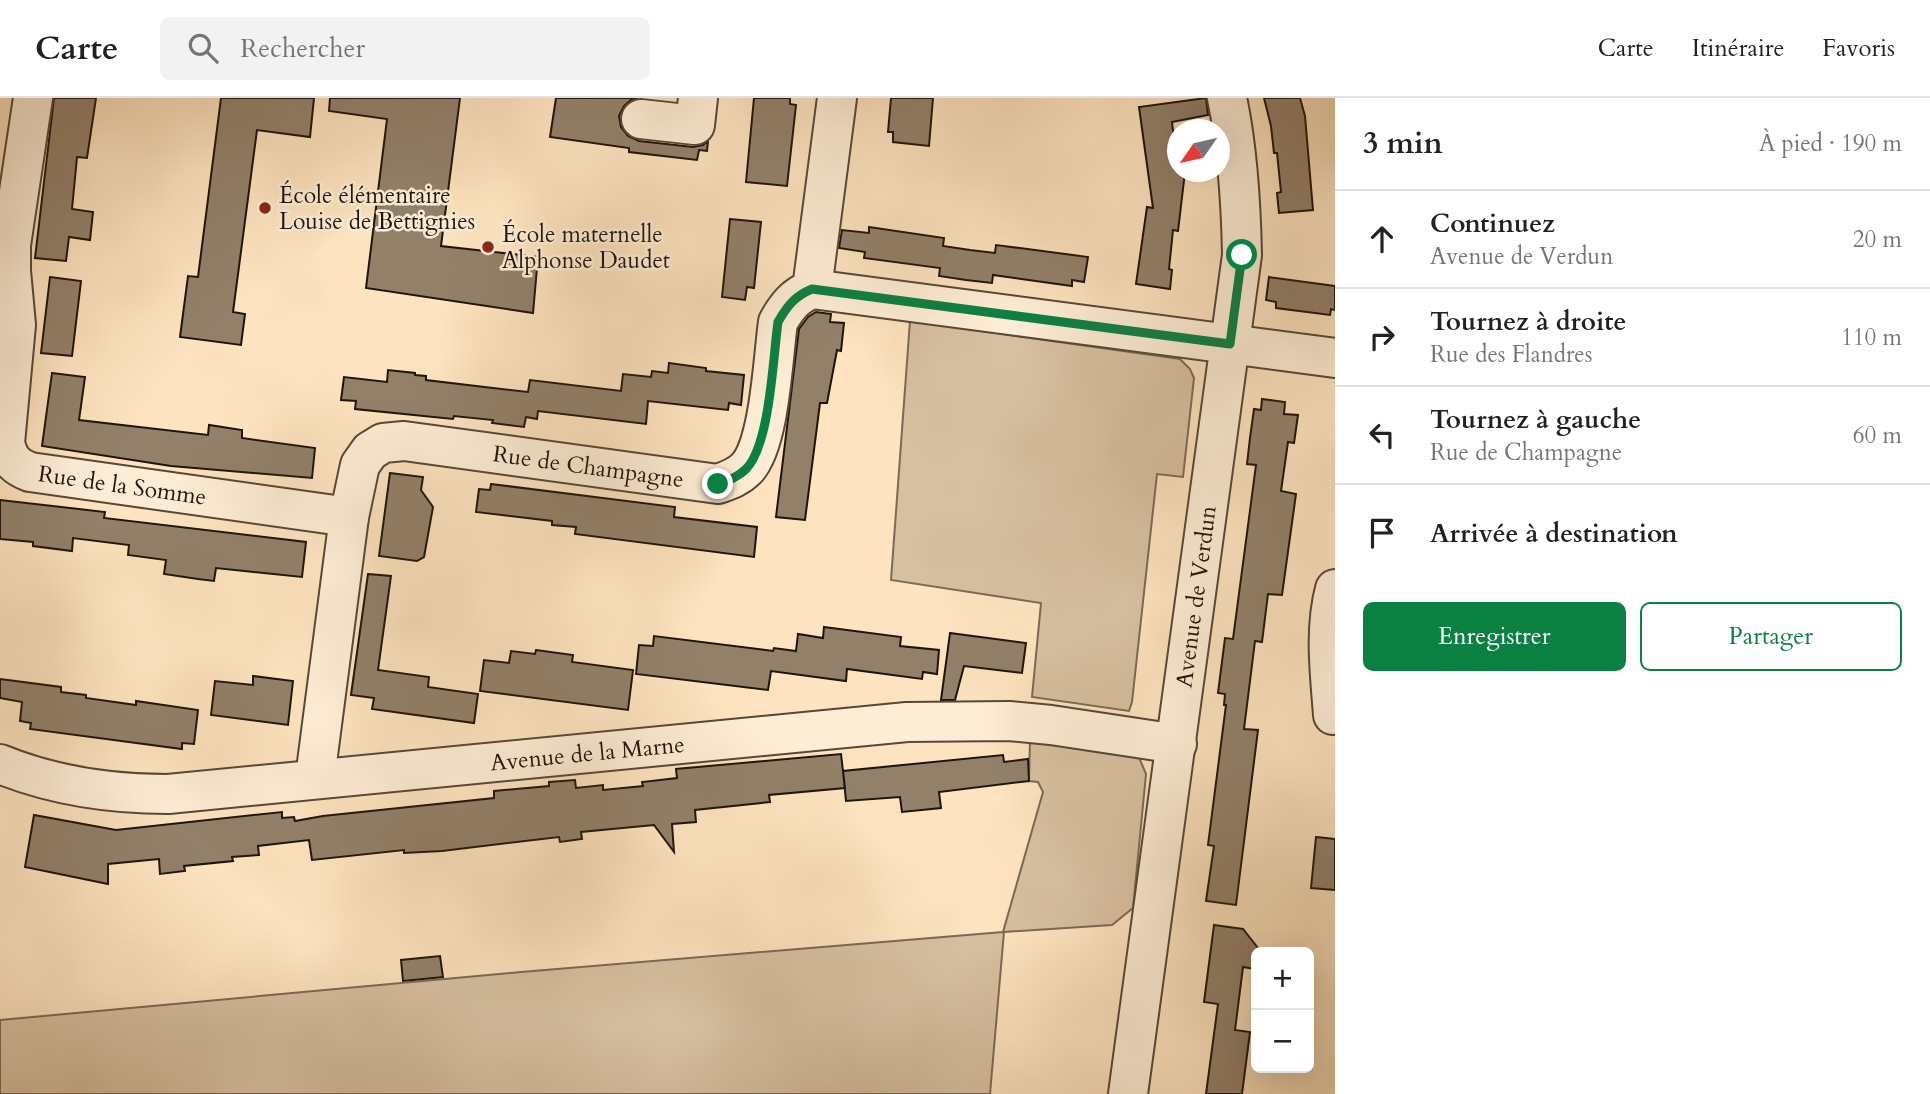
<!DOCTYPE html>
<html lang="fr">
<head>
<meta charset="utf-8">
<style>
	:root { --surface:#fff; --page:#f2f2f2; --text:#202124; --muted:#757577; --line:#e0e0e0; --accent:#0b8043 }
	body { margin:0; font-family:Cardo,serif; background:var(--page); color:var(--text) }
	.controls { position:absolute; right:21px; bottom:21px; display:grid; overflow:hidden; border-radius:10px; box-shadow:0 7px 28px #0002 }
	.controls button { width:63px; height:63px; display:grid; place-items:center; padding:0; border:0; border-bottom:2px solid var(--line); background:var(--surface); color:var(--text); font:35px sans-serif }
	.compass { position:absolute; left:1167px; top:21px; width:63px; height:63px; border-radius:50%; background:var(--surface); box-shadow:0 7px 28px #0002; rotate:236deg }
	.stop { position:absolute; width:21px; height:21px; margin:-16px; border:5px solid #0b8043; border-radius:50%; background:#fff }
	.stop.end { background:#0b8043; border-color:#fff; box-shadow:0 2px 7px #0008 }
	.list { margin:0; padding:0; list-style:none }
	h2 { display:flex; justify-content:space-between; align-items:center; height:91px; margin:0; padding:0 28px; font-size:30px }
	h2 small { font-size:23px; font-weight:400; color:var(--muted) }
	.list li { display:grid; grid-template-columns:46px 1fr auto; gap:21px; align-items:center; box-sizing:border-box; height:98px; padding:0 28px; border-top:2px solid var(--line) }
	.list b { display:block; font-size:26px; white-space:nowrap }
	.list p { margin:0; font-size:23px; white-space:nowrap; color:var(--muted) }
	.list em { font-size:23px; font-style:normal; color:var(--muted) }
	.actions { display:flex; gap:14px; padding:21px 28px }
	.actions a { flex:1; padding:16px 0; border:2px solid var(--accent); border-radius:10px; text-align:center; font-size:24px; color:var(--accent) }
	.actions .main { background:var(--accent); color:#fff }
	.icon { flex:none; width:38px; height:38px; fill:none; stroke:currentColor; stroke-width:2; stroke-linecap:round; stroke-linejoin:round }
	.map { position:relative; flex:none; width:1335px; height:996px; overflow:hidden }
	header { display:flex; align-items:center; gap:42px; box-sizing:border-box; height:98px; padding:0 35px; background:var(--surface); border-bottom:2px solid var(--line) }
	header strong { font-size:33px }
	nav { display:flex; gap:38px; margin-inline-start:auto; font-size:24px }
	.search { width:490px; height:63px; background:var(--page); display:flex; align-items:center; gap:18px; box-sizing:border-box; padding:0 24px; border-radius:10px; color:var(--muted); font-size:26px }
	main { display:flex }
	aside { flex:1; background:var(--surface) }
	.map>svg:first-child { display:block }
	.green { fill:#d7c0a0; stroke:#7b6a56; stroke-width:2 }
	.building { fill:#928069; stroke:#1f140b; stroke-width:2 }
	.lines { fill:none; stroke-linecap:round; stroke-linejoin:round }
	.minor-casing { stroke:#564838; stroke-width:42 }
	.minor { stroke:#feedd5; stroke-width:38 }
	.route { stroke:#0b8043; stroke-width:9 }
	.poi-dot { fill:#8f2418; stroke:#feedd5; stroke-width:2.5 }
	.labels { text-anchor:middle; stroke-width:5; stroke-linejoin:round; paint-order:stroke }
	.poi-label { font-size:23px; fill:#1f140b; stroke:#feedd5; text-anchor:start }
	.street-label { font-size:23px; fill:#1f140b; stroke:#feedd5 }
</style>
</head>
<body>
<header>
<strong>Carte</strong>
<div class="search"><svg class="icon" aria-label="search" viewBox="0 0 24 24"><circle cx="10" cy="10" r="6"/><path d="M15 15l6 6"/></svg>Rechercher</div>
<nav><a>Carte</a><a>Itinéraire</a><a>Favoris</a></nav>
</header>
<main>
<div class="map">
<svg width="1335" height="996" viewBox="0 0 1335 996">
	<rect width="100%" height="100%" fill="#fde3bf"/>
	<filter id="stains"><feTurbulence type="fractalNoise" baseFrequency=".00286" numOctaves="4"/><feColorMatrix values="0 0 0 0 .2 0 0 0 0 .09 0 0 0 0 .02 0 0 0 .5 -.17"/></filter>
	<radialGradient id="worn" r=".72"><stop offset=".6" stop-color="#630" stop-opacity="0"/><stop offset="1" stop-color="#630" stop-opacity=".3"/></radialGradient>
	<!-- green -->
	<path class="green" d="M910 223 1180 261 1190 271 1194 280 1183 379 1157 376 1132 604 1129 613 1032 599 1041 505 891 482Z
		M1030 641 1138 657 1146 676 1133 810 1112 827 1004 834 990 996H0V922L521 874 1003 834 1043 694 1038 684 1029 683Z"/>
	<!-- building -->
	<path class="building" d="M54 0H96L87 60 77 59 72 111 93 114 90 142 69 139 66 163 35 160Z
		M221 0H314L310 39 257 32 233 214 245 216 241 247 180 239 188 178 198 179Z
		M330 0H460L441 148 538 159 533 215 366 190 387 21 329 13Z
		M556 0H638L632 1 624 8 619 18 621 29 628 38 639 43 693 49 703 47 708 43 707 53 699 52 697 62 629 54V50L550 39Z
		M754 0H790V6L796 7 787 88 746 84Z
		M891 0H933L929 48 893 44V34H888Z
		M1206 0 1208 17 1172 24 1178 74H1185L1178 133 1173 132 1169 171 1172 172 1170 191 1136 186 1147 109 1153 110 1139 9Z
		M1264 0H1300L1305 18 1313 112 1279 115 1277 95 1281 94 1277 55H1274L1271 28Z
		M730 121 761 124 754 190 747 189 745 202 722 199Z
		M869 129 944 140 943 148 970 152 995 155 996 147 1088 159 1084 184 1072 182V188L993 177 992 185 966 182 939 178 940 170 864 160 865 154 839 150 842 132 869 135Z
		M50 179 81 183 72 258 41 255Z
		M1269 179 1335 188V212L1331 211 1330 217 1276 210V204L1266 202Z
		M816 214 831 216 830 224 844 225 841 253 837 252 827 305H820L805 422 776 419 799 231 808 219Z
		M669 265 706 270V273L744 277 741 307 729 305 728 312 648 303 646 326 538 313 537 321 526 319 524 329 492 325 493 322 454 318 453 321 355 311 356 303 341 302 344 279 387 284 388 272 415 275V277L426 278V282L528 294 530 282 621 293 623 276 651 279 652 273 668 275Z
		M52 275 85 279 79 322 208 337 209 327 242 332V340L315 350 312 380 171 368 42 348Z
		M1262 301 1285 304 1284 316 1298 317 1294 345 1288 344 1281 393 1296 396 1282 497 1268 496 1262 544 1255 543 1244 631 1258 632 1236 807 1206 803 1214 748 1208 747 1226 607H1224L1225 596 1218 595 1225 540 1233 541 1256 367 1247 366 1250 340 1254 311 1261 312Z
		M390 375 423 379 421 392 433 409 424 459 417 463 379 458Z
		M491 386 675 409 674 419 757 429 754 459 575 436 576 429 552 427V423L476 414 479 391 490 392Z
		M0 402 105 414 104 420 306 444 302 479 216 470 214 483 198 481 164 476 166 462 128 457 129 447 73 440 72 453 33 448V444L0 441Z
		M368 476 391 478 378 572 429 579 428 589 478 596 474 625 372 611 374 600 351 597Z
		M824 529 901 539 900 548 939 552 937 576 923 574 922 581 847 571 846 583 771 573 768 592 636 576 639 547 653 548 654 538 773 553 774 550 796 553 798 536 823 540Z
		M950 535 1026 545 1022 575 964 568 955 602H941Z
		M536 552 573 557 572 564 633 572 628 612 480 593 484 562 509 565 511 553 535 556Z
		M253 578 293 583 288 627 211 617 215 583 253 587Z
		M0 581 61 589V594L86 597V600L136 607V603L198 612 194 646 182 645V651L30 631 31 625 20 623 22 604 0 600Z
		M841 656 845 690 769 697 770 704 695 712 696 724 672 726 674 754 654 727 581 734 582 741 560 744 559 739 442 753 404 755V752L312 762 309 742 258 748 259 757 232 759 233 763 184 768 185 773 160 776 159 761 108 766V786L25 769 34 717 116 732 282 714V720L294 719 295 723 323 718 494 700V693L549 688V684L575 682 576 690 603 687V692L643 688 642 684 677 680 676 671Z
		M1003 657 1004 664 1028 661 1029 683 939 694 941 710 902 714 900 699 846 703 843 673Z
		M1316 739 1335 741V792L1311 790Z
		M1214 827 1243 831 1258 850 1255 871 1243 869 1235 932 1250 934 1242 996H1206L1218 906 1204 904Z
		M440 858 443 879 403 883 401 862Z"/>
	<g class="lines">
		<!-- minor casing -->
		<g class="minor-casing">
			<g id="minor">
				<path id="s1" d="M33 0 11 147V173L16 227 5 345C9 361 14 368 30 374L349 419"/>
				<path d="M641 21 695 27 698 0"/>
				<path d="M812 191 1335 260"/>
				<path d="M1333 617C1330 576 1324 532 1335 491"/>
				<path id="s2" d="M0 666C54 688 110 696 168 696L907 624 1009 623 1051 627 1177 646"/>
				<path id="s3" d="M315 680 349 419 360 367 370 353 383 345 404 343 718 386C729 382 738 379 746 371 770 347 773 259 778 224 787 208 795 198 812 191L837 0"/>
				<path id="s4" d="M1128 996 1242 157C1241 104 1238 52 1227 0"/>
			</g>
		</g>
		<!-- minor -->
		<use href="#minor" class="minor"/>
	</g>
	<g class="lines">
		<!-- route -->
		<path class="route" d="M718 386C729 382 738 379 746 371 770 347 773 259 778 224 787 208 795 198 812 191L1230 246 1242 157"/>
	</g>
	<!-- markers -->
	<g class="poi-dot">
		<circle cx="265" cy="110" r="7"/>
		<circle cx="488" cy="149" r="7"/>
	</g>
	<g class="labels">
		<!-- poi labels -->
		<g class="poi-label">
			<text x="279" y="105">École élémentaire<tspan x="279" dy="26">Louise de Bettignies</tspan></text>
			<text x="502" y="144">École maternelle<tspan x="502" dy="26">Alphonse Daudet</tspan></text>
		</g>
		<!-- street labels -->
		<g class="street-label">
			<text dy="8" stroke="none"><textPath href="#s3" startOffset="556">Rue de Champagne</textPath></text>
			<text dy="8" stroke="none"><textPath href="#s1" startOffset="481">Rue de la Somme</textPath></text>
			<text dy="8" stroke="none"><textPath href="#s4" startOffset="502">Avenue de Verdun</textPath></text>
			<text dy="8" stroke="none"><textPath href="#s2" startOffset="593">Avenue de la Marne</textPath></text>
		</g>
	</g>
	<rect width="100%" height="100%" filter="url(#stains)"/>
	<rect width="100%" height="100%" fill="url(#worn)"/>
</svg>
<div class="controls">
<button>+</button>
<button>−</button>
</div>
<svg class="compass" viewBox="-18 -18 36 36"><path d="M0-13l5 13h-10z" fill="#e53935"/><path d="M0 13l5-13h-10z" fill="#757577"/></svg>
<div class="stop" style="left:1242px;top:157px"></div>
<div class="stop end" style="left:718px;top:386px"></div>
</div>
<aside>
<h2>3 min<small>À pied · 190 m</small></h2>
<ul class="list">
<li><svg class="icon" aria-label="ahead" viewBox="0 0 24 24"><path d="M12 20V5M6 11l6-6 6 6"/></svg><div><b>Continuez</b><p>Avenue de Verdun</p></div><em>20 m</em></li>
<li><svg class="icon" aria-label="right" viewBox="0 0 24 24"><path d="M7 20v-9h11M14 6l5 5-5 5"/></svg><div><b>Tournez à droite</b><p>Rue des Flandres</p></div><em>110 m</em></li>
<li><svg class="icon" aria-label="left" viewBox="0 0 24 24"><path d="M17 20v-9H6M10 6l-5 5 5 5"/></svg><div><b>Tournez à gauche</b><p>Rue de Champagne</p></div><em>60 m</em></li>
<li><svg class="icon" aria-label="arrive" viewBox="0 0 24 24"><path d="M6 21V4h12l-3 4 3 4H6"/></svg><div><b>Arrivée à destination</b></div></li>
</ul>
<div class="actions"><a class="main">Enregistrer</a><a>Partager</a></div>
</aside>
</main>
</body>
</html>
